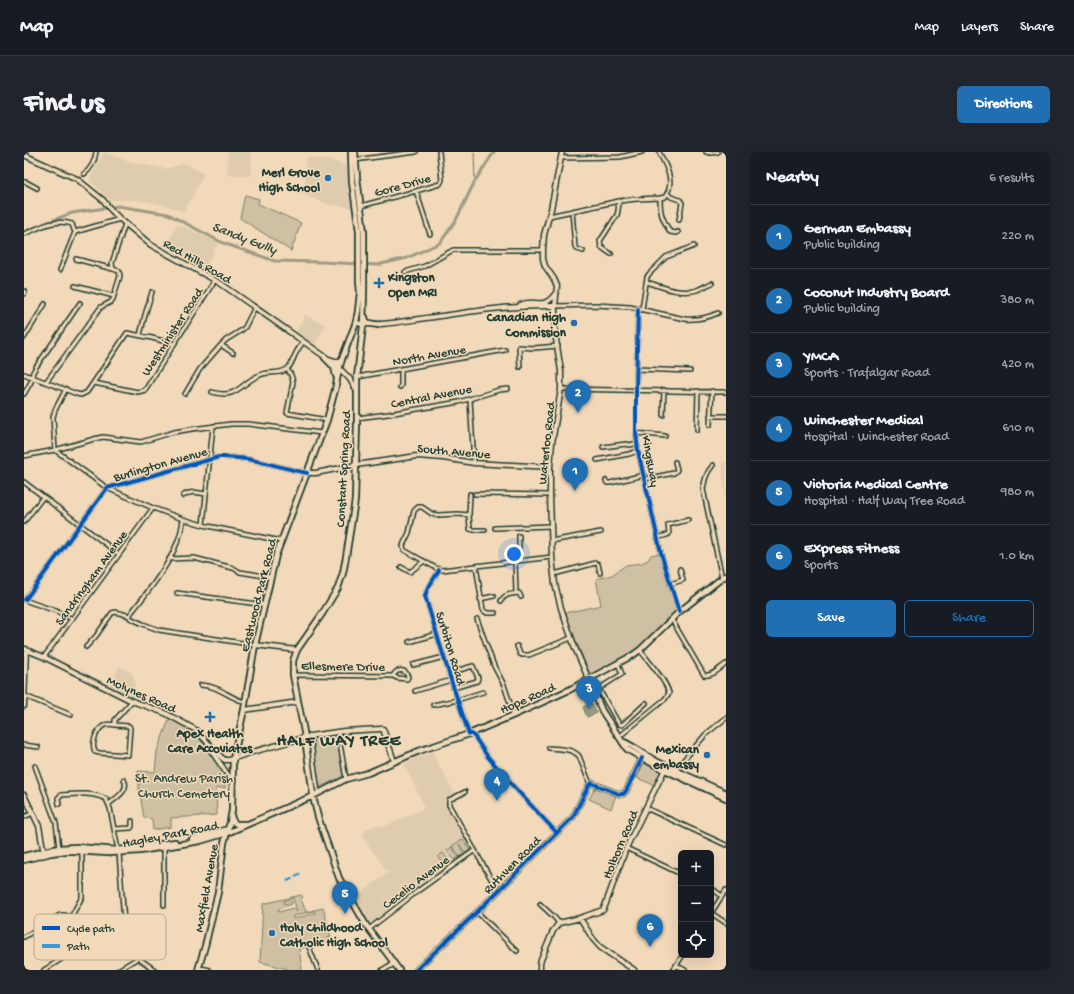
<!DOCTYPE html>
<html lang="en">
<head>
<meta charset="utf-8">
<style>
	:root { --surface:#171b24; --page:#20242c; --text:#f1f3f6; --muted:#9ea1a6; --line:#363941; --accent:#1f6fb2 }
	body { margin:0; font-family:"Gochi Hand",sans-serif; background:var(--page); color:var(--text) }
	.controls { position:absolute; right:12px; bottom:12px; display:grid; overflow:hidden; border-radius:6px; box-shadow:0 4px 16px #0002 }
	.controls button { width:36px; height:36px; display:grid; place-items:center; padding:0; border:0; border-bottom:1px solid var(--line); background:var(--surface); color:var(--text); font:20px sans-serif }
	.you { position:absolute; left:490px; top:402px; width:14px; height:14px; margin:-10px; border:3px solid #fff; border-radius:50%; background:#1a73e8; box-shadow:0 0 0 6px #1a73e833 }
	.badge { display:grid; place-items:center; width:26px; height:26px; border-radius:50%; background:var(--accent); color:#fff; font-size:13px; font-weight:700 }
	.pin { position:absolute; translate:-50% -33px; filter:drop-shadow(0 1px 2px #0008) }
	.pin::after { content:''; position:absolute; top:21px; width:14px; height:12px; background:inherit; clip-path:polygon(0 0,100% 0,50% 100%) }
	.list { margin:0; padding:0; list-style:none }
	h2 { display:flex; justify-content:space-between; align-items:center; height:52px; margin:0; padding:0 16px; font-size:17px }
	h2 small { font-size:13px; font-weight:400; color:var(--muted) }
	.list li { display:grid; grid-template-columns:26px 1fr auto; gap:12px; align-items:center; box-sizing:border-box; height:64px; padding:0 16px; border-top:1px solid var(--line) }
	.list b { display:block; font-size:15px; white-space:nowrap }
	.list p { margin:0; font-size:13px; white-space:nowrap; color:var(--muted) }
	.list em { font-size:13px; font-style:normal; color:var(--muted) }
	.actions { display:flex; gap:8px; padding:12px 16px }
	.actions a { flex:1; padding:9px 0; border:1px solid var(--accent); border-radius:6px; text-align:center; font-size:14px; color:var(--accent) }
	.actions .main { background:var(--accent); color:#fff }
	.icon { flex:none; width:22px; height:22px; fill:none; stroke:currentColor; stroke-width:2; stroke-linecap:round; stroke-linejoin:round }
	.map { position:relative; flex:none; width:702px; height:818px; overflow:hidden; border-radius:6px }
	header { display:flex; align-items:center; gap:24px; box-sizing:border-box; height:56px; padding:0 20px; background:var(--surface); border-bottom:1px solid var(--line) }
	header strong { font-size:19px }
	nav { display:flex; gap:22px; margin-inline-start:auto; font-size:14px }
	.intro { display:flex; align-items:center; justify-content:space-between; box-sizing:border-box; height:96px; padding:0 24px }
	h1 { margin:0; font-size:28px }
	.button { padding:10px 18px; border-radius:6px; background:var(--accent); color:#fff; font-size:14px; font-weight:700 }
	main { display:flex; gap:24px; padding:0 24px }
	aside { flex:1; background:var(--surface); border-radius:6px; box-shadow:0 4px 16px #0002 }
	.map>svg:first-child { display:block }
	.built { fill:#dfccae }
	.green { fill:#cfc0a3; stroke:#777e6c; fill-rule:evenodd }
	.water { fill:#9e9b84; stroke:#6b7564 }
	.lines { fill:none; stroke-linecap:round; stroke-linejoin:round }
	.stream { stroke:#6b7564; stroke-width:1 }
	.canal { stroke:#9e9b84; stroke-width:3 }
	.street-casing { stroke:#1f3d34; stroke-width:6 }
	.secondary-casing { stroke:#1f3d34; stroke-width:7 }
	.primary-casing { stroke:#1f3d34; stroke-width:8 }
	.street { stroke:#f1d9b9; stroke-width:3 }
	.secondary { stroke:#f1d9b9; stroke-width:4 }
	.primary { stroke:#f1d9b9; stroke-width:4.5 }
	.quiet { stroke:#3a99d8; stroke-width:3; stroke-dasharray:6 3; stroke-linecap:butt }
	.cycleway-casing { stroke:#f1d9b9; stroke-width:6 }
	.cycleway { stroke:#0057b8; stroke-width:4 }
	.poi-dot { fill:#1f6fb2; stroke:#f1d9b9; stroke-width:1.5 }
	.labels { text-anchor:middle; stroke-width:3; stroke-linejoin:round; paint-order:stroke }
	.poi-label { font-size:13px; font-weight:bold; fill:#1f3d34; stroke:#f1d9b9; text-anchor:end }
	.street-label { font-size:13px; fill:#1f3d34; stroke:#f1d9b9 }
	.park-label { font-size:13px; fill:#314a3f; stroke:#f1d9b9 }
	.water-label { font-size:14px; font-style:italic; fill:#324b40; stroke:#f1d9b9 }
	.district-label { font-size:17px; font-weight:bold; letter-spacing:1px; fill:#1f3d34; stroke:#f1d9b9 }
	.key { fill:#f1d9b9; stroke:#b2aa91; stroke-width:1 }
	.key-label { font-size:11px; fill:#1f3d34 }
</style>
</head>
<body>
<header>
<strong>Map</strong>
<nav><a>Map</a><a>Layers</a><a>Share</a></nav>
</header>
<div class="intro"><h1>Find us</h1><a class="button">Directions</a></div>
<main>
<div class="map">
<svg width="702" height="818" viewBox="0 0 702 818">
	<rect width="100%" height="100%" fill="#f1d9b9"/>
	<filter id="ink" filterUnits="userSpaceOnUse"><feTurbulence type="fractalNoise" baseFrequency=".025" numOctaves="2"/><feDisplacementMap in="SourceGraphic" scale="8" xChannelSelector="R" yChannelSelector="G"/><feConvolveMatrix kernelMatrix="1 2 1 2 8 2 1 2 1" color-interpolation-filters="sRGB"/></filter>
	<g filter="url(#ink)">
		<!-- built -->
		<path class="built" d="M80 0 103 9 142 17 161 11 180 22 160 60 145 54 114 48H86L65 28Z
			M204 0H227V24L203 23Z
			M282 5 306 8 325 14 331 56 306 53 280 43Z
			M153 72 195 89 186 107 180 117 142 96Z
			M281 163 301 173 291 193 272 180Z
			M702 310V350L701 345 698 311Z
			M96 514 107 520 111 526 109 546 85 534Z
			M408 600 430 641 420 646 448 698 382 744 348 773 330 747 364 721 338 684 341 678 353 673 359 675 400 656 390 632 379 611Z"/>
		<!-- green -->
		<path class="green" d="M221 43 235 47 234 52 277 71 267 99 216 66Z
			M636 401 653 459 611 499 572 521 568 522 565 520 543 468 541 461 577 453 572 427 588 423 602 413 618 411 624 408 627 403Z
			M146 565 172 582 201 621V636H192L193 663 147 666V675L129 678 128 667 120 666 115 636 114 619 131 620 133 599Z
			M313 583 319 625 295 635 288 585Z
			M620 610 625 614 635 618 636 621 630 633 613 626Z
			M572 635 592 643 587 657 565 647Z
			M439 687 446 698 441 701 435 692 440 702 436 705 428 694Z
			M428 695 435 705 430 708 423 698Z
			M419 701 426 711 421 714 414 704Z
			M277 743 279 745 277 747 282 760 299 756 307 785 302 786 303 790 275 797 278 818H268L236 810 239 752ZM269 746 273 759H271L269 756 255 760 254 757 268 752V749L260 752V749ZM290 759 292 761 269 767V764Z"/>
		<!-- water -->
		<path class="water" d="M568 551 573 561 563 565 559 555Z"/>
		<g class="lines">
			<!-- stream -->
			<path class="stream" d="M450 0 451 29"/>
			<!-- canal -->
			<path class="canal" d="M19 72 48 61 94 54 144 62 199 91 251 109 298 110 353 113 383 106 416 91 432 68 451 29 470 0
				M0 80 12 75"/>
			<!-- street casing -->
			<g class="street-casing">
				<path id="street" d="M682 0 687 1 694 0
					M537 6 596 5 618 0
					M330 8 392 0
					M60 22C67 17 71 8 72 0
					M0 30H2L13 36
					M392 39 406 82
					M643 41 647 45 656 48 658 51 655 68
					M636 46C636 62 638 66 646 80L652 81 654 80
					M337 54 392 39 416 32 418 28 415 0
					M548 59 551 95 553 97 559 99
					M525 64 595 49 613 47 636 46 641 45C652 30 642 14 635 0
					M0 82C15 76 31 66 48 72L50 78 52 80
					M587 102 577 95 576 89 593 63 594 59 595 49
					M89 117 88 111 101 72
					M36 118 51 80 96 67
					M381 120 401 114 429 98H519
					M623 130C638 135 657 143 673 138 678 136 683 133 688 131
					M51 134 90 144
					M0 142 1 139
					M531 154 572 153 606 155 661 167C673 168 683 166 694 161
					M614 157 612 238V281L614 299 637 401 655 460
					M618 157 623 125 625 122 642 105 670 94
					M116 183 121 163 128 140
					M0 186 21 152
					M197 193 209 201
					M496 215 495 195 510 196 534 194
					M263 217 267 223 269 230 263 261 303 268
					M613 217 666 219
					M0 222 53 242 57 243 63 240 103 181 128 186 150 192
					M333 225 481 198
					M22 230 77 155 87 150 89 147 96 124 95 119 89 117 52 107
					M70 231 114 240 121 238 191 128
					M376 235 377 233V217
					M42 237 31 258 29 265 31 298 83 336 129 356 159 367 179 373 257 389
					M537 237 702 240
					M188 240C214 248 217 230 236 223 244 219 256 223 263 217 268 213 269 206 272 201 274 197 277 193 279 190
					M0 242 7 230 9 220 12 215 56 151
					M161 242 176 217 197 193 202 188 218 178 221 175 231 155
					M446 248 450 311
					M639 263 640 238
					M686 264H702
					M333 266 364 262 435 250 475 238 484 237
					M686 273 688 239
					M673 278 674 239
					M612 281 641 284
					M579 295 602 292 606 293 613 291
					M0 304 31 298 74 286 79 285 117 290 150 280 168 277 207 272H224L298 281
					M573 308 605 302 614 299
					M689 313C682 321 681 327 679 337L698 426
					M621 327 650 321 653 318 651 310
					M582 329 583 331H586L620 323
					M0 330 95 402
					M446 342 445 363 446 377 449 378H461
					M451 342 526 343
					M159 344C166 338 174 341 182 342
					M445 363 434 362 414 363 408 362 398 355H394L390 359 385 381 380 391 379 394 380 398 412 416 418 418 528 405
					M159 367C158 376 156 384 153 391 144 415 123 441 107 461L106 463V466L119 472 135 478 231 493
					M0 370 19 345
					M179 373 189 274
					M471 376 527 374
					M633 386 643 383 645 382 644 373 664 368
					M527 389 577 380
					M145 407 170 406 209 416 216 420 247 425
					M491 409 492 441
					M495 409V384
					M452 414 459 458 463 461H471
					M377 415 386 420 400 409
					M415 418 403 438 401 444 427 528 445 582H448L450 584 464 605 490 635 533 681
					M530 422 572 411 574 412 576 421
					M646 432 659 428 656 417
					M153 441 241 453
					M456 447 470 444
					M0 448 32 459 48 467
					M1 448 83 336 195 305C225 304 253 315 283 321
					M477 449C480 442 488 442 495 441L497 445
					M453 467 470 514 480 533 490 563
					M648 468 680 523C688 525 696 516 702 512
					M385 490 413 482
					M493 494 496 502 498 503H505L547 486
					M62 495 72 484 88 461 92 460 106 464
					M20 505 129 356
					M594 512 598 522 576 536V539L595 572 598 573 622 551
					M389 513 420 505
					M425 521 449 514 454 526 453 529 429 536
					M269 523 369 524C373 516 382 517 384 525L383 527 373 526 369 524
					M177 533C196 534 203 545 221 550
					M391 539 427 528
					M1 544 47 563
					M409 553 433 548 459 540
					M91 573C87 572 84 572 81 573 72 577 67 592 71 600L76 601 104 603 106 576 105 574 91 573V568L108 549
					M314 580 322 627
					M286 584 294 640
					M596 584 641 547 645 541C642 528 624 509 616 498
					M0 593 14 595
					M525 596C534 597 548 596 555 604L566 632
					M11 614 32 671 35 696
					M651 618 682 582 702 566
					M441 640 425 648V653L474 739
					M35 652 34 646 37 643C51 642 69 640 82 647L86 656 94 698
					M85 652C92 646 106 638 100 628
					M622 656 702 693
					M0 665 9 661
					M90 677 107 676 108 674V669
					M602 696 657 722
					M687 736 698 744
					M516 752 530 765 535 771
					M140 753V695
					M453 760 493 799
					M687 761 702 738
					M687 761 702 771
					M47 765 58 745V700
					M345 777 395 738 451 698
					M0 785 36 763H41L114 806 131 818
					M90 792 100 773V770L95 701
					M285 795 294 818
					M652 813 661 818
					M20 818 76 783
					M94 818 114 806
					M649 818 659 803"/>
			</g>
			<!-- secondary casing -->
			<g class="secondary-casing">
				<path id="secondary" d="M538 0 527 57 520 83 519 98V107L521 114 530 127 533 134 531 154V181L537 219V237L528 291 526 315V343L528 405 531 432 537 456 551 496 565 528
					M0 3 53 27 79 48 87 58 96 67 127 93 196 131 310 211 325 226 333 239
					M496 153C510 146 519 159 531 142
					M331 171C357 175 384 168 410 165 450 159 490 153 531 154
					M283 321H292L332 313 393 304 419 306 450 311 526 315
					M231 493 273 498
					M0 497 20 505 108 549 141 561 172 578 198 606 201 608H205L225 601 286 584 320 579 356 577H359L370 609
					M0 554 2 497
					M220 558 274 550
					M184 594 208 629
					M0 643 15 674 20 702
					M556 766 569 787 576 795 610 818
					M175 818 179 817 184 818
					M359 818 369 812
					M392 818 453 760 549 665 565 633 568 631 570 632 595 642H599L602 639 618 606
					M516 818V812L517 808 529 779 535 771 556 766 579 758 581 754 602 696 642 615"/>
			</g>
			<!-- primary casing -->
			<g class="primary-casing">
				<path id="primary" d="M331 0 333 26 340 80V138L339 174 333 225V272L331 348 322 405 319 421 314 436 298 462 273 498 269 509V523L280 580 290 649 294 665 315 726 342 773 375 818
					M341 165 342 169 345 171 354 173
					M301 206 310 215 312 224
					M303 207 313 210 316 209 318 207
					M565 528 578 559 603 597 618 606 641 618 702 646
					M600 590C611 595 621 603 632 609 655 620 678 630 702 641
					M207 664 209 669 212 672H221
					M168 687 204 677
					M0 704 35 696 52 695 94 698 151 690
					M0 708 27 701 41 699H50L84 701 116 699 176 689 203 681 289 644 322 627 344 621 395 599 445 582 490 563 545 538 609 503 616 498 655 460 698 426 702 424
					M174 818 181 794 194 740 200 691 206 670 208 658 209 607 220 558 231 493 252 403 303 268 311 238 315 217 318 207 332 170 334 159 336 140 335 129V79L328 30 327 0"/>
			</g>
			<!-- street -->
			<use href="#street" class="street"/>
			<!-- secondary -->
			<use href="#secondary" class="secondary"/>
			<!-- primary -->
			<use href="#primary" class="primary"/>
			<!-- quiet -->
			<path class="quiet" d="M263 729 278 721"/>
			<!-- cycleway casing -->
			<g class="cycleway-casing">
				<path id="cycleway" d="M614 157 612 238V281L614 299 637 401 655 460
					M415 418 403 438 401 444 427 528 445 582H448L450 584 464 605 490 635 533 681
					M1 448 83 336 195 305C225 304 253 315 283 321
					M392 818 453 760 549 665 565 633 568 631 570 632 595 642H599L602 639 618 606"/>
			</g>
			<!-- cycleway -->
			<use href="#cycleway" class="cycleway"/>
		</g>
	</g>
	<!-- markers -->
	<g class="poi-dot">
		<circle cx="304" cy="26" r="4"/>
		<path d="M353 125h4v4h4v4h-4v4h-4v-4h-4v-4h4z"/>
		<circle cx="550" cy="171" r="4"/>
		<path d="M184 559h4v4h4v4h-4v4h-4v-4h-4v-4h4z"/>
		<circle cx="683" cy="603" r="4"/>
		<circle cx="248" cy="781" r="4"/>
	</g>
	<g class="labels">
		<!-- poi labels -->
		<g class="poi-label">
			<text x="296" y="24">Merl Grove<tspan x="296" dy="15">High School</tspan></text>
			<text x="364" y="129" text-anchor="start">Kingston<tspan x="364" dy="15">Open MRI</tspan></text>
			<text x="542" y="169">Canadian High<tspan x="542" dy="15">Commission</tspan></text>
			<text x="186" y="585" text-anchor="middle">Apex Health<tspan x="186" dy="15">Care Accoviates</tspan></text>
			<text x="675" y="601">Mexican<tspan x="675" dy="15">embassy</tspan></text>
			<text x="256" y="779" text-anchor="start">Holy Childhood<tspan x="256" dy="15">Catholic High School</tspan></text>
		</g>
		<!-- street labels -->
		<g class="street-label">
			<text transform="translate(378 32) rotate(-15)" y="5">Gore Drive</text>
			<text transform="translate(174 108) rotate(30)" y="5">Red Hills Road</text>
			<text transform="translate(147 179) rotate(-57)" y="5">Westminister Road</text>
			<text transform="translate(405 202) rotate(-10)" y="5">North Avenue</text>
			<text transform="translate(407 243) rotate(-11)" y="5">Central Avenue</text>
			<text transform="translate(521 291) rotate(-84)" y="5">Waterloo Road</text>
			<text transform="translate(430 298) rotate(5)" y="5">South Avenue</text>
			<text transform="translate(628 309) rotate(80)" y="5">Kingsway</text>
			<text transform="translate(136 311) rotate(-16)" y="5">Burlington Avenue</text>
			<text transform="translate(318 317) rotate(-87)" y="5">Constant Spring Road</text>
			<text transform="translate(66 425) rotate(-54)" y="5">Sandringham Avenue</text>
			<text transform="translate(233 443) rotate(-76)" y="5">Eastwood Park Road</text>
			<text transform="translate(428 496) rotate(73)" y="5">Surbiton Road</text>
			<text transform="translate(319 513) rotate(1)" y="5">Ellesmere Drive</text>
			<text transform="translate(118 541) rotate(24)" y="5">Molynes Road</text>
			<text transform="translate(503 545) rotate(-24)" y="5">Hope Road</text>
			<text transform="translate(146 681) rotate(-11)" y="5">Hagley Park Road</text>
			<text transform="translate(595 692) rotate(-67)" y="5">Holborn Road</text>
			<text transform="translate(487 712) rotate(-45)" y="5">Ruthven Road</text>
			<text transform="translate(391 729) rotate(-37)" y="5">Cecelio Avenue</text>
			<text transform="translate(181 736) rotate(-80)" y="5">Maxfield Avenue</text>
		</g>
		<!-- park labels -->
		<g class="park-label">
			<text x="160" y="630">St. Andrew Parish<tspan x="160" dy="15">Church Cemetery</tspan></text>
		</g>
		<!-- water labels -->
		<g class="water-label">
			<text transform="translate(221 85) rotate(21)" y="5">Sandy Gully</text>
		</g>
		<!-- district labels -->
		<g class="district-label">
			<text x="315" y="593">HALF WAY TREE</text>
		</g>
	</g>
	<!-- legend -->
	<rect x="10" y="762" width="132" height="46" rx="6" class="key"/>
	<rect x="18" y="774" width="18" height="4" fill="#0057b8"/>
	<rect x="18" y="792" width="18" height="4" fill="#3a99d8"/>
	<g class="key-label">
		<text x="43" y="780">Cycle path</text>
		<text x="43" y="798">Path</text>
	</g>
</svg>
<div class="controls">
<button>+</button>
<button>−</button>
<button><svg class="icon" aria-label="locate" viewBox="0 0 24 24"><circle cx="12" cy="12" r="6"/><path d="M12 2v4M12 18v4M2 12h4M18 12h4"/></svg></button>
</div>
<div class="you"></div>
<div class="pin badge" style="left:551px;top:339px">1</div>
<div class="pin badge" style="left:554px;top:261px">2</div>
<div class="pin badge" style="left:565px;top:557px">3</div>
<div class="pin badge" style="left:473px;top:649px">4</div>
<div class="pin badge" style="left:321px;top:762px">5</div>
<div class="pin badge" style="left:626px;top:795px">6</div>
</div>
<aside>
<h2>Nearby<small>6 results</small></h2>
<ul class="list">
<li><span class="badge">1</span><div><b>German Embassy</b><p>Public building</p></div><em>220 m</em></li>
<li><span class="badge">2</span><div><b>Coconut Industry Board</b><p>Public building</p></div><em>380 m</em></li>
<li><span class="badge">3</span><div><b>YMCA</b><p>Sports · Trafalgar Road</p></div><em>420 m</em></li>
<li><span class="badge">4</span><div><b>Winchester Medical</b><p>Hospital · Winchester Road</p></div><em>610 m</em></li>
<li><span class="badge">5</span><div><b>Victoria Medical Centre</b><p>Hospital · Half Way Tree Road</p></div><em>980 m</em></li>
<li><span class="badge">6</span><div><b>Express Fitness</b><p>Sports</p></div><em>1.0 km</em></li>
</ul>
<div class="actions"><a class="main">Save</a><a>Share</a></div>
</aside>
</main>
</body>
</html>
